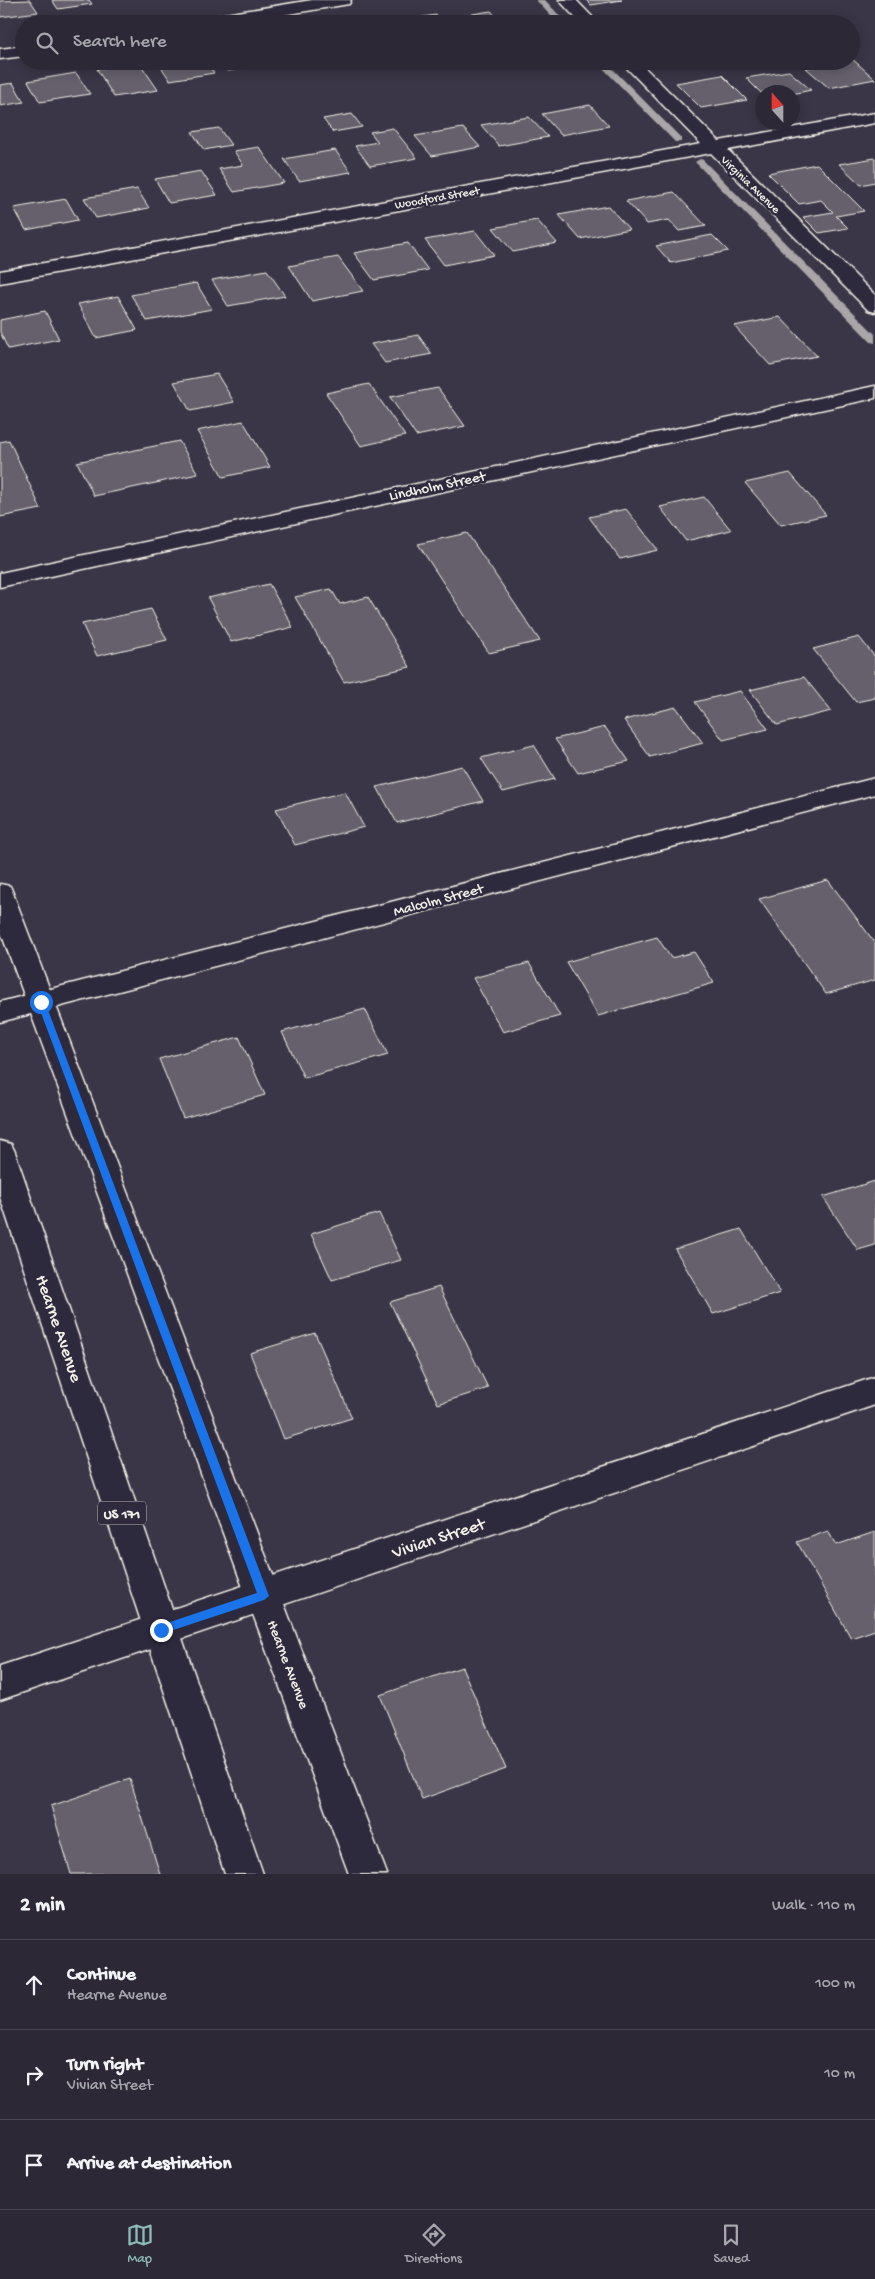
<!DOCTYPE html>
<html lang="en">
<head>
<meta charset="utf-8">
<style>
	:root { --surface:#2c2835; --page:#34303d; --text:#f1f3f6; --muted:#a6a6ad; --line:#484450; --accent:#8bbbb9 }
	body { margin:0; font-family:"Gochi Hand",sans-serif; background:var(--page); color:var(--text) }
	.compass { position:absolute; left:755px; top:85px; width:45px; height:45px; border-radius:50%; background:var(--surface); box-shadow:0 2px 12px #0003; rotate:339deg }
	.stop { position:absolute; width:15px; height:15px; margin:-11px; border:4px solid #1a73e8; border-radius:50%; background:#fff }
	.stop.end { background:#1a73e8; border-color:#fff; box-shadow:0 1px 5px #0008 }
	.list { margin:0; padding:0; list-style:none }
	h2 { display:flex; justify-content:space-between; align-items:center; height:65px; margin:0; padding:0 20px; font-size:21px }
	h2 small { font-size:16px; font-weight:400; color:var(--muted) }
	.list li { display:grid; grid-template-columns:32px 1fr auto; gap:15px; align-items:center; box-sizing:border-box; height:90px; padding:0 20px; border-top:1px solid var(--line) }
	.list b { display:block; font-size:19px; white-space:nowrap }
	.list p { margin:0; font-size:16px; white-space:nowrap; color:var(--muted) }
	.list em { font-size:16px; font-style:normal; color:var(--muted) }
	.icon { flex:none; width:28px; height:28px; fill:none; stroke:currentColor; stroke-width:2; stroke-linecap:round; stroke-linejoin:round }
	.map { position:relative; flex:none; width:875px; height:1874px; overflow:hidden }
	.search { position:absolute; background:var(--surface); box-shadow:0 2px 12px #0003; left:15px; right:15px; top:15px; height:55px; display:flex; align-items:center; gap:12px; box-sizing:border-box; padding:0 18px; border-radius:28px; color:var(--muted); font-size:19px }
	.sheet { height:335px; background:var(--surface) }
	nav { display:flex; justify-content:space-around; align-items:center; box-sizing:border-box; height:70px; border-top:1px solid var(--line); background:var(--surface); font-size:14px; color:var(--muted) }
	nav a { display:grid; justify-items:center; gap:2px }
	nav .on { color:var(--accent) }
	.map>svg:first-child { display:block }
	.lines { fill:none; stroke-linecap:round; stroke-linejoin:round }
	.stream { fill:#aaa6a7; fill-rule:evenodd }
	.building { fill:#65616c; stroke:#f4f1e8 }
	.street-casing { stroke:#f4f1e8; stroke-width:3 }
	.primary-casing { stroke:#f4f1e8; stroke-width:3 }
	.street { fill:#2f2a3d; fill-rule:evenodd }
	.primary { fill:#2f2a3d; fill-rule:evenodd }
	.route { fill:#1a73e8 }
	.labels { text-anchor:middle; stroke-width:5; stroke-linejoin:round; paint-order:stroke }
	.far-street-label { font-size:12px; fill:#f4f1e8; stroke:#2f2a3d }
	.shield { fill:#2f2a3d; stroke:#b9b5b5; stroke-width:1 }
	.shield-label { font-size:14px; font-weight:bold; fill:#f4f1e8 }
	.street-label { font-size:15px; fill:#f4f1e8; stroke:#2f2a3d }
	.near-street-label { font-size:18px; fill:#f4f1e8; stroke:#2f2a3d }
</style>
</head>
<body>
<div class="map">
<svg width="875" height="1874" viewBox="0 0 875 1874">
	<rect width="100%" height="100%" fill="#3b3647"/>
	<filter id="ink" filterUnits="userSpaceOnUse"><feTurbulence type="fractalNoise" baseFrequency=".02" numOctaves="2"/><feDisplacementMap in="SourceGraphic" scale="10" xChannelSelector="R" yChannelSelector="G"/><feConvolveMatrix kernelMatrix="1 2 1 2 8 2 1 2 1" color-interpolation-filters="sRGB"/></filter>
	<g filter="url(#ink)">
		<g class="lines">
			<!-- stream -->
			<path class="stream" d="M536 0H545L567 24H558Z
				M596 61H605L681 138V142H675Z
				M700 159 703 160 875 334V343L871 342 697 164 695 162Z"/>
		</g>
		<!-- building -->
		<path class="building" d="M30 0 38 12 0 17V1Z
			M52 0H89L92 4 58 9Z
			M586 0H622L591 5Z
			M491 11 503 24H460L454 17Z
			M436 15 444 24H398L396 21Z
			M851 58 875 79 829 88 806 68 824 65 820 61H851Z
			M157 61H205L214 73 170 80Z
			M221 61H274L275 63 228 71Z
			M139 62 158 90 114 97 97 69Z
			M789 71 811 90 792 94 762 92V94L746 78Z
			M76 73 90 94 40 102 28 81Z
			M722 75 747 100 701 108 676 83Z
			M13 83 24 102 0 106V85Z
			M590 105 609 126 561 135 542 114Z
			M352 114 362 127 333 132 323 119Z
			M529 117 548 137 499 146 481 125Z
			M219 128 231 145 204 150 192 132Z
			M393 128 417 158 370 166 355 146 378 142 370 132Z
			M463 128 480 147 432 156 415 136Z
			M259 147 284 183 234 192 219 169 243 165 234 151Z
			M335 150 351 172 299 181 284 159Z
			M875 158V182L861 185 839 164Z
			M817 164 864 211 836 216 848 228 819 233 803 217 833 212 821 200 799 204 768 173Z
			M201 171 217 195 169 203 155 179Z
			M137 189 149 208 96 218 84 198Z
			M674 192 706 226 679 231 669 220 647 224 626 201Z
			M66 199 78 220 26 230 14 208Z
			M608 206 629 229 580 239 559 215Z
			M537 220 557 243 513 252 493 228Z
			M475 231 494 255 444 265 425 240Z
			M712 235 728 251 671 263 656 246Z
			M408 243 428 270 374 280 354 253Z
			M338 257 363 291 312 301 289 266Z
			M267 270 285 296 228 306 212 280Z
			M196 283 212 309 147 321 131 295Z
			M118 296 137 330 96 338 78 304Z
			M45 311 59 339 8 349 0 332V320Z
			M780 317 817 356 770 365 734 326Z
			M418 335 432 354 385 363 371 344Z
			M217 374 234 402 190 411 174 382Z
			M369 384 405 436 361 446 326 393Z
			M438 388 465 426 416 436 390 397Z
			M243 421 270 467 223 477 197 431Z
			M9 440 41 509 0 517V442Z
			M179 441 198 474 94 496 77 462Z
			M790 473 826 515 781 525 745 483Z
			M704 497 731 530 686 541 660 507Z
			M626 509 658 550 620 559 589 517Z
			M467 533 540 641 489 653 418 544Z
			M269 584 293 627 231 642 208 598Z
			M331 589 340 604 368 597 410 667 344 682 295 597Z
			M151 609 167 640 97 656 82 624Z
			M859 637 875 657V698L856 702 813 649Z
			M804 677 831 711 777 725 750 690Z
			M740 691 768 729 723 740 695 702Z
			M676 707 703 743 650 757 624 720Z
			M605 727 629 761 578 773 555 739Z
			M534 745 555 779 503 792 481 758Z
			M462 766 483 801 397 823 377 787Z
			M345 792 364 827 295 845 276 809Z
			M828 880 875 943V980L826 994 759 899Z
			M657 937 671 958 694 952 714 983 598 1016 566 962Z
			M529 963 560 1016 503 1032 473 978Z
			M365 1009 388 1055 304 1078 282 1032Z
			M239 1037 265 1095 183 1118 159 1059Z
			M875 1181V1245L858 1250 823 1197Z
			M379 1213 401 1260 332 1280 311 1234Z
			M741 1229 780 1293 713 1314 675 1249Z
			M439 1287 488 1388 438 1404 390 1302Z
			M315 1333 352 1418 284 1439 250 1353Z
			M828 1531 836 1545 875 1532V1630L851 1638 797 1542Z
			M462 1667 506 1769 422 1799 380 1695Z
			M130 1779 160 1874H71L51 1806Z"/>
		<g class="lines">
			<!-- street casing -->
			<g class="street-casing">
				<path id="street" d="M312 0H351L349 4 343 5 228 24H187L189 20 195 19Z
					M559 0H576L599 24H581Z
					M24 46V56L0 59V49Z
					M620 61H638L719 141 875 113V123L728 150 875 295V312L868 310 711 153 0 283V271L701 144Z
					M875 386V398L0 587V573Z
					M875 778V794L0 1022V1002Z
					M875 1377V1405L0 1700V1666Z"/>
			</g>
			<!-- primary casing -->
			<g class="primary-casing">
				<path id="primary" d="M0 884 10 886 13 893 387 1874H349L0 930Z
					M0 1141 11 1144 15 1152 263 1874H225L0 1197Z"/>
			</g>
			<!-- street -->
			<use href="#street" class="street"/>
			<!-- primary -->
			<use href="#primary" class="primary"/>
		</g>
	</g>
	<!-- route -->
	<path class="route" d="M41 999 45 1002 269 1596 264 1600 161 1634 156 1630 158 1626 257 1593 37 1002Z"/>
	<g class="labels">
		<!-- far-street labels -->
		<g class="far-street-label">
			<text transform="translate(751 184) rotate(44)" y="4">Virginia Avenue</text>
			<text transform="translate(437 197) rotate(-10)" y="4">Woodford Street</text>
		</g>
		<!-- shield labels -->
		<rect class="shield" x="98" y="1501.5" width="48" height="23" rx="4"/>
		<g class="shield-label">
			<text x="122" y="1518">US 171</text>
		</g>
		<!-- street labels -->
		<g class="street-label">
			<text transform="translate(437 485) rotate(-12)" y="5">Lindholm Street</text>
			<text transform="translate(438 899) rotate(-15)" y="5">Malcolm Street</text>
			<text transform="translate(289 1664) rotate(69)" y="5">Hearne Avenue</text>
		</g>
		<!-- near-street labels -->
		<g class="near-street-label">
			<text transform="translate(60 1328) rotate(71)" y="6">Hearne Avenue</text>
			<text transform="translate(438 1537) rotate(-18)" y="6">Vivian Street</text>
		</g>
	</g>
</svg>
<svg class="compass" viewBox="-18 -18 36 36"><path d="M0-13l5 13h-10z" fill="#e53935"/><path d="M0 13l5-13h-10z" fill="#a6a6ad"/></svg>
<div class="stop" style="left:41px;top:1002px"></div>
<div class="stop end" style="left:161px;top:1630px"></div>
<div class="search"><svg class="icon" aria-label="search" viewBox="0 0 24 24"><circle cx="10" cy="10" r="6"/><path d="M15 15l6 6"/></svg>Search here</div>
</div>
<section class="sheet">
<h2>2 min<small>Walk · 110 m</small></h2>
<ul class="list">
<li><svg class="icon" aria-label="ahead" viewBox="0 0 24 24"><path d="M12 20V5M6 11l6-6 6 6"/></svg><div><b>Continue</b><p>Hearne Avenue</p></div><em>100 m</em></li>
<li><svg class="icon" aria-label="right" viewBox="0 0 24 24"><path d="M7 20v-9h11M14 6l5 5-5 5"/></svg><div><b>Turn right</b><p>Vivian Street</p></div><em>10 m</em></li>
<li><svg class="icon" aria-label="arrive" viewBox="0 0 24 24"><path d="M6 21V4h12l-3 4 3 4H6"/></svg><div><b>Arrive at destination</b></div></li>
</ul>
</section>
<nav>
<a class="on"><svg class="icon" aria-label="map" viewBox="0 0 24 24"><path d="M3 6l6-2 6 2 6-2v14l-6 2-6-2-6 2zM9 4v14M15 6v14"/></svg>Map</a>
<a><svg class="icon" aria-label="directions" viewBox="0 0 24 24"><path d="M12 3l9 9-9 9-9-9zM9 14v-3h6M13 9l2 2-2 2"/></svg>Directions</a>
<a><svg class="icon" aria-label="saved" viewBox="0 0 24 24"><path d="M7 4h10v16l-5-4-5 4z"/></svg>Saved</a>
</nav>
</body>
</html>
